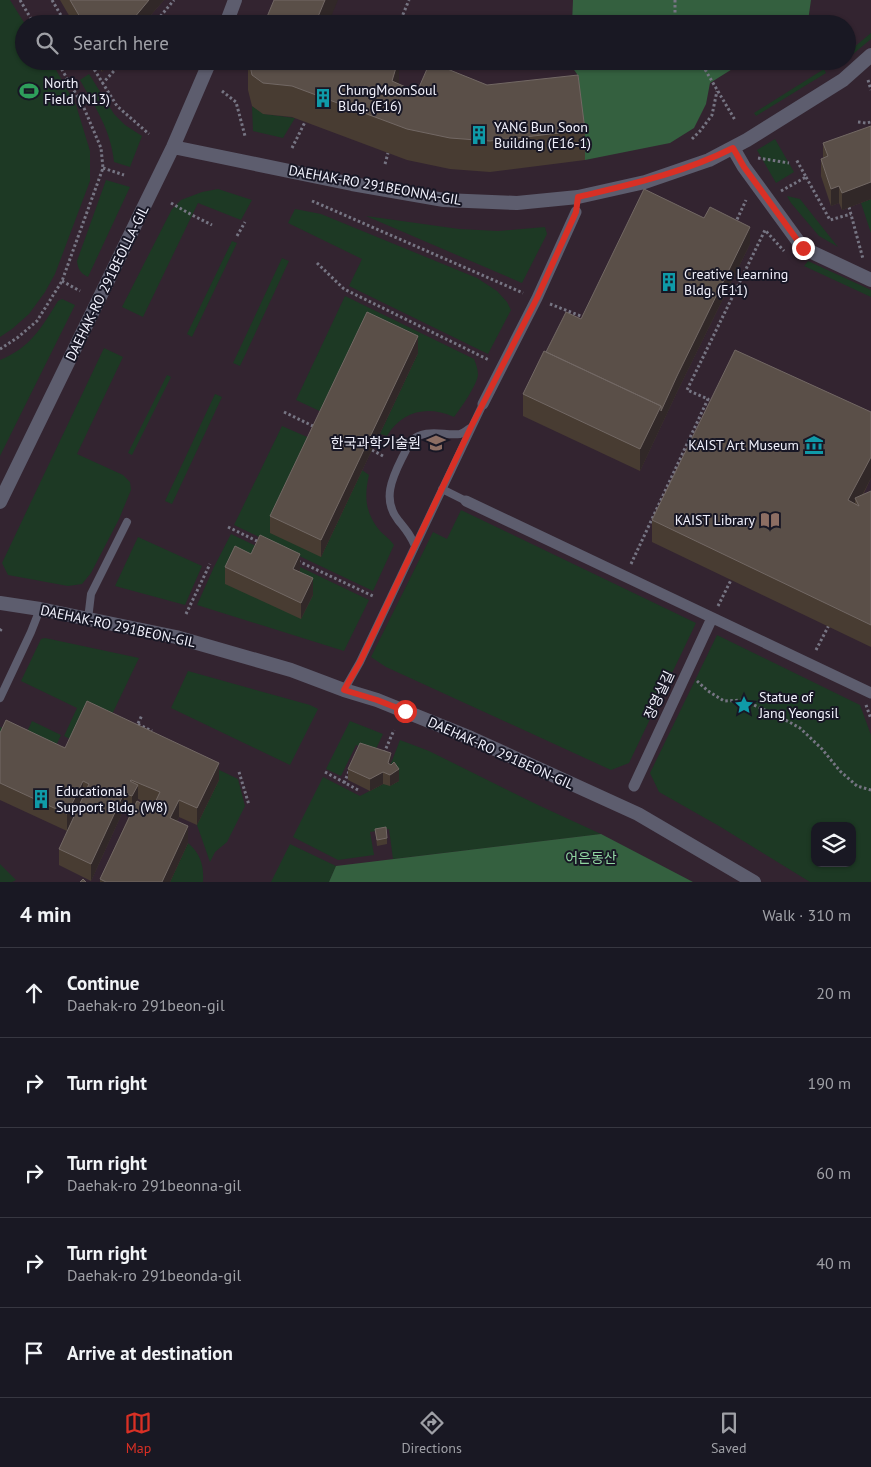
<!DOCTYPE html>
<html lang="en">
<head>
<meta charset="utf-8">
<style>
	:root { --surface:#191823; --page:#22212b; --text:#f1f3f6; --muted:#9fa0a6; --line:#373741; --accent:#d93025 }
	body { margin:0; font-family:"PT Sans","Noto Sans KR",sans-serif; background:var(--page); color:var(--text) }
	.controls { position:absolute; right:15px; bottom:15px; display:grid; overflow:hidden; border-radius:10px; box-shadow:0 1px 4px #0004 }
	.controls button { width:45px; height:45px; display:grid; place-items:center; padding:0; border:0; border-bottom:1px solid var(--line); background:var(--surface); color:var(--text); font:25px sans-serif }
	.stop { position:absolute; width:15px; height:15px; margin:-11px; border:4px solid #d93025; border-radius:50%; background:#fff }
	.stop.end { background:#d93025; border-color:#fff; box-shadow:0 1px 5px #0008 }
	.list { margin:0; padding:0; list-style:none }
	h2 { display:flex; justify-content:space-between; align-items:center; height:65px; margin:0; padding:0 20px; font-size:21px }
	h2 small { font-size:16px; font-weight:400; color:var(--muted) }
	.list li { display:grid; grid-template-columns:32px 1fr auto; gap:15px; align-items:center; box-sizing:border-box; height:90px; padding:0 20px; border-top:1px solid var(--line) }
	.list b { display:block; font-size:19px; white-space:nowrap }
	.list p { margin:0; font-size:16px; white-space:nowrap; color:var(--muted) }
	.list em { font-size:16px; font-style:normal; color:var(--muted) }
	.icon { flex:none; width:28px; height:28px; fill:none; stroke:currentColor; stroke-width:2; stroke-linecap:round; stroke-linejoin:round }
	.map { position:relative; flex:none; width:871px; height:882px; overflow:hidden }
	.search { position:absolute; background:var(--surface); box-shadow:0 1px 4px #0004; left:15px; right:15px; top:15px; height:55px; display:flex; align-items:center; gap:12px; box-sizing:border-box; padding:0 18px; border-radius:28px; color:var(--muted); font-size:19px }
	.sheet { height:515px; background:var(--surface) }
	nav { display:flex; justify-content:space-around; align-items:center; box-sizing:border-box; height:70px; border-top:1px solid var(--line); background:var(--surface); font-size:14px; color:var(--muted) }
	nav a { display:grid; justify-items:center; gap:2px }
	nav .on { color:var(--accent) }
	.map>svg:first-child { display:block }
	.education { fill:#332430; fill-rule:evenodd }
	.green { fill:#1d3924; fill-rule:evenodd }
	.forest { fill:#34603f }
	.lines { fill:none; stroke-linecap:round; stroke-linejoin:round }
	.path { stroke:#767583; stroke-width:3; stroke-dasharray:2.5 2.5; stroke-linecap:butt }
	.service { stroke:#5d5d6e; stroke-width:8 }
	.pedestrian { stroke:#5d5d6e; stroke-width:11 }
	.minor { stroke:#5d5d6e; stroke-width:14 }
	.wall { fill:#483c32; fill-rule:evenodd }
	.shaded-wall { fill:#312828 }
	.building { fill:#5a4f48; stroke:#726864 }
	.route { stroke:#d93025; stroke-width:6 }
	.labels { text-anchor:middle; stroke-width:4; stroke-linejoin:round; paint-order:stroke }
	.poi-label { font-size:14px; fill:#f1f1fc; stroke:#181725; text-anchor:start }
	.street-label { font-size:14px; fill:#f1f1fc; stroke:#181725 }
	.park-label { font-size:14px; fill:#90d6a1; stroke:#181725 }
</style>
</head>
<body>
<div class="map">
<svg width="871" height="882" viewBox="0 0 871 882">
	<rect width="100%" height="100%" fill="#21202f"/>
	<!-- education -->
	<path class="education" d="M0 0H871V882H0ZM24 24H847V61H24ZM815 826H852V863H815Z"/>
	<!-- green -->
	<path class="green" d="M0 0H10L25 24H24V61H51L76 105 90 151V181L55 274 45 292 29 314 12 329 0 337Z
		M871 33V39L847 59V53Z
		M824 69 826 73 756 116 754 113Z
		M89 74 114 114 125 125 142 136 130 167 114 162C111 130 95 107 80 80Z
		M252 106 264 114 295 118 283 138 253 131Z
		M775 139 794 172 776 183 757 150Z
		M106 180 130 187 88 277C80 273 78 269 77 261Z
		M218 189 252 200 241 220 198 203 143 317 122 307 172 209 181 200 202 192Z
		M787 196 800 199 838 247 819 236 791 203Z
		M871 199V233L861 203Z
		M295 209 321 214 477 278 497 291 507 302 511 310 488 354 349 286 362 259 288 223Z
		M366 216 459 229 498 231 545 227 547 234 522 283Z
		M232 241 237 243 192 337 187 334Z
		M282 258 289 261 240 366 233 363Z
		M808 261 871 290V297L804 266Z
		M345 296 474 359C476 364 478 369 478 375 477 385 461 408 454 417 427 405 402 411 387 436L380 434 418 353 326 414 296 400Z
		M62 299 75 305 0 456V360C30 348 42 327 58 301Z
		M104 348 123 357 77 454 123 475 130 482 131 490 119 519 91 573 82 584 68 586 8 575 2 563Z
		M167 375 171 377 132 455 128 453Z
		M215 394 222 397 172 504 165 501Z
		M282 426 314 440 321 557 362 470 369 475C364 496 365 513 380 531 385 536 390 539 394 545L373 591 234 525Z
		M461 510 696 623 629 763 611 770 386 667 371 657 433 532 447 539Z
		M231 534 369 600 344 651 197 605 214 567Z
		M138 537 202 566 185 605 115 586Z
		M717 635 860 705 871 735V882H810L719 826 659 792 650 773ZM815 826H852V863H815Z
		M45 638 139 658 106 727 76 742 64 736 77 708 21 681 41 639Z
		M188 671 310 705 318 709 290 765 171 708Z
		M32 721 61 735 54 750 0 734V727L24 738Z
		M350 721 383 734 375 751 356 745 341 776 326 769Z
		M151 737 238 779 245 806 227 842 215 852 210 862 197 825Z
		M400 740 429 751 538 805 601 834 393 859 389 829 370 832 374 855 338 860 293 837 323 777 360 796 383 784Z
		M188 843C201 854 204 866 203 882H170Z
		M290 844 336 866 329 882H271Z
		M0 864 16 880 12 882H0Z"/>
	<!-- forest -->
	<path class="forest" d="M573 0H811L808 21 803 24H572Z
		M571 61H745L710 83 706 104 694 128 670 143 585 160 578 106 579 77 570 64Z
		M601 834 693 882H329L336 866Z"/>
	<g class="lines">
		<!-- path -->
		<path class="path" d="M20 0 34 24
			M52 0 66 24
			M675 0V18L678 24
			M154 24 174 0
			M399 24 409 0
			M89 61 117 106 149 134
			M700 61 735 120
			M868 80 871 90
			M102 84 123 61
			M222 91 236 102 245 136
			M858 122 866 123 871 122
			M692 139 700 131 712 115 717 91
			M292 148 305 122
			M758 158 789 163
			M385 164 388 153
			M103 168 124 175
			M806 177 830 220 851 214
			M781 191 806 177 796 159
			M312 201 523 293
			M171 203 192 215 212 225
			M849 207 863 259
			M735 224 746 200
			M237 236 245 222
			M317 263 344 289 489 360
			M62 281 80 291
			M550 304 586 318
			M0 349 17 338 37 321 62 281 103 168 101 148 84 108 57 61
			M284 412 315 427
			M372 450 383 456
			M228 527 259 542
			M298 561 375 597
			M631 564 708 399 687 390 765 230 784 251
			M718 606 731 580
			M186 614 210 564
			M0 631 2 628
			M816 650 829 625
			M697 681 708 691 724 701 743 700 780 717 800 728 822 749 840 771 857 786 871 790
			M866 705 871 719
			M138 724 152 731
			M136 728 142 715
			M384 753 394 730
			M239 772 249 805
			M325 772 360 791
			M344 783 350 769"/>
		<!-- service -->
		<path class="service" d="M442 489 466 501
			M415 546C410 534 406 530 398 520 382 500 392 478 402 458 407 449 410 438 421 435 434 430 447 436 460 434 463 433 467 430 470 428
			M88 619 91 594 127 522
			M344 690 360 662 483 404
			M0 698 31 632 40 609"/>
		<!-- pedestrian -->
		<path class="pedestrian" d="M483 404 537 298 576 212
			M466 501 871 693
			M634 786 712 618"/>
		<!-- minor -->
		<path class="minor" d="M226 24 235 0
			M173 147 352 184 444 200 517 203 578 197 645 182 709 160 747 140 843 80 871 55
			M733 148 744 167 803 248 871 280
			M0 502 173 147 210 61
			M0 603 40 609 176 637 291 670 344 690 377 700 471 738 638 814 754 882"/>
	</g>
	<!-- wall -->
	<path class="wall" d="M60 0H164L143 24H74Z
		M96 61H111L102 72Z
		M248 61H399V84L417 92 585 130V160L490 172 450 169 407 160 292 117 263 114 252 106 248 90Z
		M871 126V199L842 210 839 203 831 206 821 176V159L823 158V143Z
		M750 244 677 392 640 471 523 416V394L581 319Z
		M418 353 321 557 270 533V516Z
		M871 412V478L863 495 871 491V647L652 542V520Z
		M225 567 300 570V572L313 595 301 619 225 584Z
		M0 733 219 780 197 825 179 817 177 821 188 843 170 882H100V879L131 812 124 809 91 881 59 865V849L67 831 0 800ZM138 799 153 806 152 809 138 802Z
		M391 765 399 781 390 786 383 784 370 791 348 780V769Z
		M375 829 387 838V844L377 846Z"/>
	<!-- shaded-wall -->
	<path class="shaded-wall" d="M149 0H164L143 24H129Z
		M325 0H338L328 24H315Z
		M102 61H111L102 72Z
		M398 61H399V89L392 81Z
		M871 182V199L842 210V193Z
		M839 186V203L831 206V189Z
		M750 227V244L677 392 640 471V449Z
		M418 336V353L321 557V540Z
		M871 457V478L858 503 855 498V509L848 500Z
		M300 554V570L293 586V569Z
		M313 578V595L301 619V603Z
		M391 753V764L388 763Z
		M219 763V780L197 825V808Z
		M399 769V781L390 786V775Z
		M383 772V784L370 791V779Z
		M83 781V798L67 831V814Z
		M138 785V802L132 813V796Z
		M124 793V809L91 881V864Z
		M179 800V817L170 835V818Z
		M188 826V843L170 882H162Z"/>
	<!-- building -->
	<path class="building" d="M70 0H149L129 24H84Z
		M274 0H325L315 24H264Z
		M249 61H398L392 81 417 92 430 62 487 85 578 75 585 130 490 141 450 138 407 129 292 86 263 83 252 75Z
		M871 126V182L842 193 839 186 831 189 821 159 828 156 823 143Z
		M644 189 704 218 710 207 750 227 677 376 661 411V406L546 352 566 312 581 319Z
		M367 312 418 336 321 540 270 516Z
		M735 350 871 412V457L848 500 859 506 855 498 871 491V625L652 520Z
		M544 351 661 406 640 449 523 394Z
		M260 535 300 554 293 569 313 578 301 603 225 567 235 546 251 554Z
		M87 701 219 763 197 808 179 800 170 818 188 826 162 882H106L100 879 137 801 152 809 160 792 131 780 130 781 138 785 132 796 124 793 91 864 59 849 89 784 83 781 67 814 0 783V733L6 720 65 748Z
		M360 743 391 753 388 763 391 765 394 762 399 769 390 775 383 772 370 779 348 769Z
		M386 827 387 838 377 840 375 829Z
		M83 879 86 882H80Z"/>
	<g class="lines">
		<!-- route -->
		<path class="route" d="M405 711 377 700 344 690 360 662 471 427 537 298 576 212 578 197C632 184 683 173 733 148L744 167 803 248"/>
	</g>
	<!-- icons -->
	<defs>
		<g id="stadium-bare" transform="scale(1.5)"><path d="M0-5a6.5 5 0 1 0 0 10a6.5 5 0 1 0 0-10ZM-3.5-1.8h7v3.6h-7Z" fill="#2e9e5b" stroke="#181725" stroke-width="2.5" paint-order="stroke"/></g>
		<g id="building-bare" transform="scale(1.5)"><path d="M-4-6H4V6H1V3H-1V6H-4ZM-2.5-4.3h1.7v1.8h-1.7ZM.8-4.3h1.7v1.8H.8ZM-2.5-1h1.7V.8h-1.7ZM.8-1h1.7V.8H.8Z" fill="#0f9aa8" stroke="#181725" stroke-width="2.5" paint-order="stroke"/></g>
		<g id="university-bare" transform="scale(1.5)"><path d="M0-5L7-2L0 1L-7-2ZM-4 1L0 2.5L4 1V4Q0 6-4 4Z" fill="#8d6e63" stroke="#181725" stroke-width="2.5" paint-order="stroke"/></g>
		<g id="museum-bare" transform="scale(1.5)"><path d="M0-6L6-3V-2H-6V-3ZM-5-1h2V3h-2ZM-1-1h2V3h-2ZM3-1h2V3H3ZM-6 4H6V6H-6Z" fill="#0f9aa8" stroke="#181725" stroke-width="2.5" paint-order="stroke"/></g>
		<g id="library-bare" transform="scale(1.5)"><path d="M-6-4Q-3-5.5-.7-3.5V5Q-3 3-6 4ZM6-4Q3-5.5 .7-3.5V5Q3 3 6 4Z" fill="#8d6e63" stroke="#181725" stroke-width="2.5" paint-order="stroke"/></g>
		<g id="sight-bare" transform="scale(1.5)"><path d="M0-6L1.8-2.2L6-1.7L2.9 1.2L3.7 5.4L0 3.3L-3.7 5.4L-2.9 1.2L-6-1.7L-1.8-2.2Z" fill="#0f9aa8" stroke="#181725" stroke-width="2.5" paint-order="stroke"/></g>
	</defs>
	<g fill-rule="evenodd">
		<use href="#stadium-bare" x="29" y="91"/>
		<use href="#building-bare" x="323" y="98"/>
		<use href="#building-bare" x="479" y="135"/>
		<use href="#building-bare" x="669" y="282"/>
		<use href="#university-bare" x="436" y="443"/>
		<use href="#museum-bare" x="814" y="445"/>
		<use href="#library-bare" x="770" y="520"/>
		<use href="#sight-bare" x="744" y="705"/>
		<use href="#building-bare" x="41" y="799"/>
	</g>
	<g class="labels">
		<!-- poi labels -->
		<g class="poi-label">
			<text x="44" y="88">North<tspan x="44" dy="16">Field (N13)</tspan></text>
			<text x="338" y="95">ChungMoonSoul<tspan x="338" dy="16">Bldg. (E16)</tspan></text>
			<text x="494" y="132">YANG Bun Soon<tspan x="494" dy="16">Building (E16-1)</tspan></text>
			<text x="684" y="279">Creative Learning<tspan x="684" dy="16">Bldg. (E11)</tspan></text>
			<text x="421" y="448" text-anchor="end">한국과학기술원</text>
			<text x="799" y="450" text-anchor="end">KAIST Art Museum</text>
			<text x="755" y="525" text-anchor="end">KAIST Library</text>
			<text x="759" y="702">Statue of<tspan x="759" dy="16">Jang Yeongsil</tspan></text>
			<text x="56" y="796">Educational<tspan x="56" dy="16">Support Bldg. (W8)</tspan></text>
		</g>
		<!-- street labels -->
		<g class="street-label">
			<text transform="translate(375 185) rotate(10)" y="5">DAEHAK-RO 291BEONNA-GIL</text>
			<text transform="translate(107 283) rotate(-64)" y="5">DAEHAK-RO 291BEOLLA-GIL</text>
			<text transform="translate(118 626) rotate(12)" y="5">DAEHAK-RO 291BEON-GIL</text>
			<text transform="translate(659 695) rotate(-65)" y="5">장영실길</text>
			<text transform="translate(501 753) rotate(24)" y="5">DAEHAK-RO 291BEON-GIL</text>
		</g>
		<!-- park labels -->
		<g class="park-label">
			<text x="591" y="863">어은동산</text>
		</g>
	</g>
</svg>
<div class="controls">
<button><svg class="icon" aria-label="layers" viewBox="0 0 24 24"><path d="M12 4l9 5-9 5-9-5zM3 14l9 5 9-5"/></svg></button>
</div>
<div class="stop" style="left:405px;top:711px"></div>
<div class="stop end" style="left:803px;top:248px"></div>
<div class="search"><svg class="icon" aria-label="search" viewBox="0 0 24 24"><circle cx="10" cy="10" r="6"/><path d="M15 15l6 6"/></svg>Search here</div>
</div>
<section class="sheet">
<h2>4 min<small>Walk · 310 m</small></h2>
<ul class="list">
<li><svg class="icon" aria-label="ahead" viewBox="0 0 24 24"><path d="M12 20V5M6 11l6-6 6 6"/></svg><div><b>Continue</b><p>Daehak-ro 291beon-gil</p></div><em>20 m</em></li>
<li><svg class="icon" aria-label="right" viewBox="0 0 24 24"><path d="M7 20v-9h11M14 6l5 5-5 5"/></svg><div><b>Turn right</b></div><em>190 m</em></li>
<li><svg class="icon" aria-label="right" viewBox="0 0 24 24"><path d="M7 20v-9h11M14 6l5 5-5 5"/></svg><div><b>Turn right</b><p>Daehak-ro 291beonna-gil</p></div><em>60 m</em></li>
<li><svg class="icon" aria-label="right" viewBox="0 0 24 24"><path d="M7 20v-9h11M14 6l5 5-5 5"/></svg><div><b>Turn right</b><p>Daehak-ro 291beonda-gil</p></div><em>40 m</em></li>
<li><svg class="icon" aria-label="arrive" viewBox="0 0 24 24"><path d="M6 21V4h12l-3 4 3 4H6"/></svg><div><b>Arrive at destination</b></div></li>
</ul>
</section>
<nav>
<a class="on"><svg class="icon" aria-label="map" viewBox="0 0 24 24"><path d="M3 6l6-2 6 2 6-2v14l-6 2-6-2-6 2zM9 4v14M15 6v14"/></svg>Map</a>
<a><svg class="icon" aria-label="directions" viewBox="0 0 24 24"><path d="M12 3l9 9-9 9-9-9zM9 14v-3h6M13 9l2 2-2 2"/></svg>Directions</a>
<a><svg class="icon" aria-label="saved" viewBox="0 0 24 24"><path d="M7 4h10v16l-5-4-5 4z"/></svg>Saved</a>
</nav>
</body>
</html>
